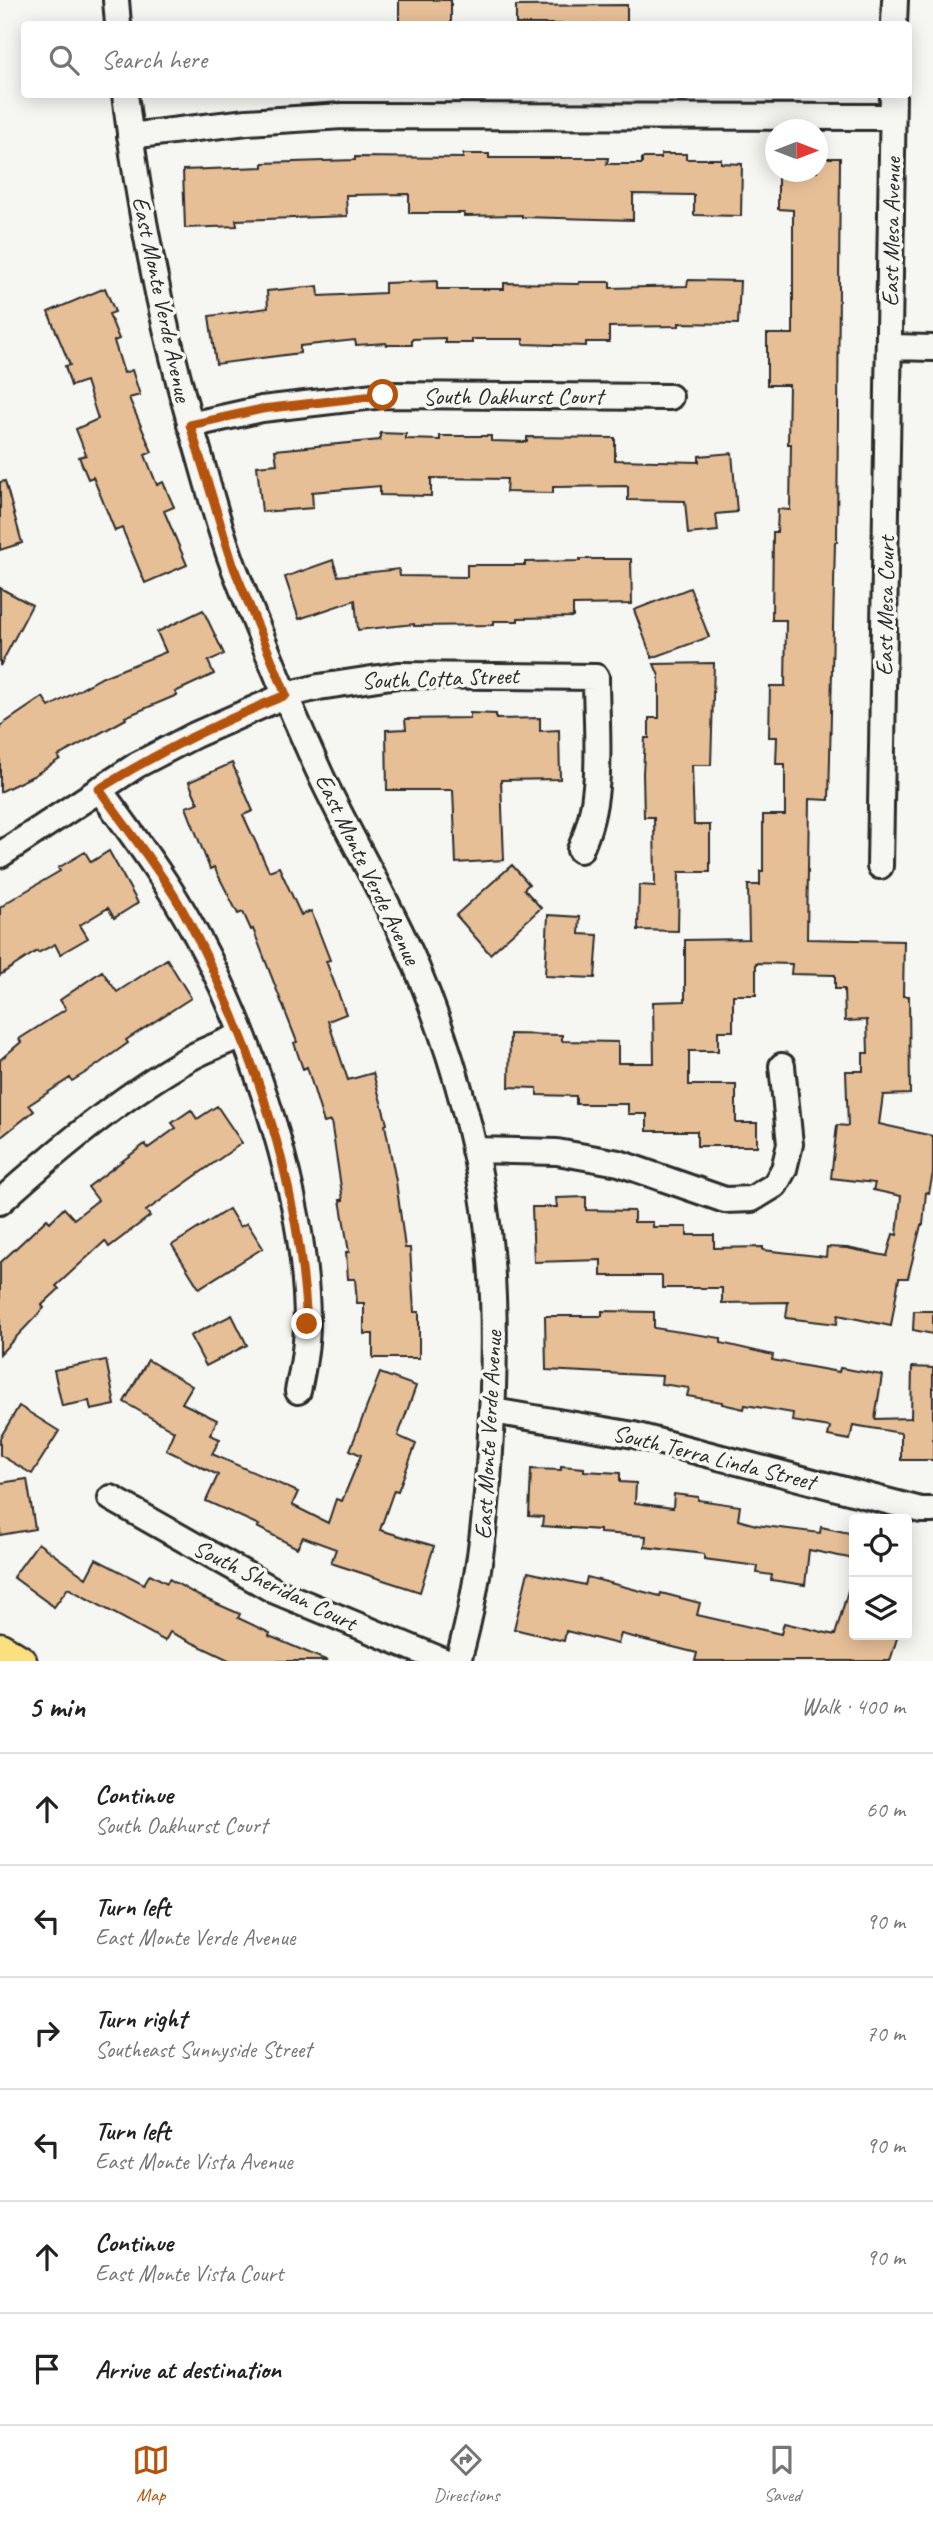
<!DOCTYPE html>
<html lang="en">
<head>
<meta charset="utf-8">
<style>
	:root { --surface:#fff; --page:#f6f6f6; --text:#222; --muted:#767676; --line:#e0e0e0; --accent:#b45309 }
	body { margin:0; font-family:Caveat,sans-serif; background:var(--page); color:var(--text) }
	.controls { position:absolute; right:21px; bottom:21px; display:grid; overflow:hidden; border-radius:7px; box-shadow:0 4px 18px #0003 }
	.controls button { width:63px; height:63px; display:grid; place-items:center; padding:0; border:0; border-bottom:2px solid var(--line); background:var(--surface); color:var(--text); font:35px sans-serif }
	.compass { position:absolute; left:765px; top:119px; width:63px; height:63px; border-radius:50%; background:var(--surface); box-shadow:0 4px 18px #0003; rotate:90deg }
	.stop { position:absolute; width:21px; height:21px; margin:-16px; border:5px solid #b45309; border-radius:50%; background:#fff }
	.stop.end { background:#b45309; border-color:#fff; box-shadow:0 2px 7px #0008 }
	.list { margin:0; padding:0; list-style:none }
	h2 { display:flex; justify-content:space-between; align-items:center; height:91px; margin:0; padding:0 28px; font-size:30px }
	h2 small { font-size:23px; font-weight:400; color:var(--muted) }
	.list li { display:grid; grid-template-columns:46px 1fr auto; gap:21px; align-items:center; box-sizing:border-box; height:112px; padding:0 28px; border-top:2px solid var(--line) }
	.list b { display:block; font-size:26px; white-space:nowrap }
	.list p { margin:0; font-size:23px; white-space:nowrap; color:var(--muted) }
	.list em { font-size:23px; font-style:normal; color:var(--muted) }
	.icon { flex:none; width:38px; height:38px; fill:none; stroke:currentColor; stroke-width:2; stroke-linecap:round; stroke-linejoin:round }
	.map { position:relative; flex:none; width:933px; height:1661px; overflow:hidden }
	.search { position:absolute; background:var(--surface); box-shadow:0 4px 18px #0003; left:21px; right:21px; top:21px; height:77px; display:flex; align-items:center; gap:18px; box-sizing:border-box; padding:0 24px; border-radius:7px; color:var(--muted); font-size:26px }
	.sheet { height:763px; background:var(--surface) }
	nav { display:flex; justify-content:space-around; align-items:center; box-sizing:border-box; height:98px; border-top:2px solid var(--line); background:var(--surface); font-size:19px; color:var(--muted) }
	nav a { display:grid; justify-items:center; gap:4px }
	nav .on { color:var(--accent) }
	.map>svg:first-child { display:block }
	.building { fill:#e7bf97; stroke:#2b2b2b; stroke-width:2 }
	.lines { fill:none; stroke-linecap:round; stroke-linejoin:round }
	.minor-casing { stroke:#2b2b2b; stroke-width:30 }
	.major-casing { stroke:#2b2b2b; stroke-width:35 }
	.minor { stroke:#f6f6f2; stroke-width:24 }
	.major { stroke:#fbe080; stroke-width:30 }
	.route { stroke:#b45309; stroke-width:9 }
	.labels { text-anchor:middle; stroke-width:7; stroke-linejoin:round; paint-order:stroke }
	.street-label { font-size:24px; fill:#2b2b2b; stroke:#f6f6f2 }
</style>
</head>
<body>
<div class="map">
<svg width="933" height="1661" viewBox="0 0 933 1661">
	<rect width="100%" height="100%" fill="#f6f6f2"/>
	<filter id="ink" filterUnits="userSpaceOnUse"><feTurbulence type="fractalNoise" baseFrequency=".0143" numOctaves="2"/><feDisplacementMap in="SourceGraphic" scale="14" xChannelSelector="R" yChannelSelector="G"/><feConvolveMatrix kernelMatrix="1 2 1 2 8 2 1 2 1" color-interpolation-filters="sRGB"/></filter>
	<g filter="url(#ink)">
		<!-- building -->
		<path class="building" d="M399 0H451V24H399Z
			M627 5V24H516V6Z
			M463 154H489V158H608L607 164H642V158H661V154H686V159H721V163L742 164 741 216 694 215V195L633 194V220L522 217V215L464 216V213H409V194L346 195 347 216 236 220 237 226 185 228 183 170 263 167V163L355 160V157L463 158Z
			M817 158H840L837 542H835L829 800 809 799 807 939 904 941 903 996H909L910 1094 883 1095 879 1124 933 1136V1173L929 1193 926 1192 923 1225H921L908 1278H899L891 1326 838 1315 837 1324 786 1318 788 1302 722 1303V1288H662V1276H601V1260L534 1262 532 1207H557L556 1198 586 1197V1210L634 1211V1222H653V1227H687V1235H714V1248L763 1247V1250L826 1257 827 1247 847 1248 887 1256 893 1234 897 1235 901 1196 873 1190 875 1183 831 1178 837 1125 848 1126 846 1071H863V1053H868L867 1020 845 1021 844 989H835V975L791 974 792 964 756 963V995H733V1031H718V1051H689V1085H736V1123H757V1146H697V1131H647V1114H628V1104H576V1096L537 1095V1088L509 1087 510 1034 562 1035V1041L618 1042V1063H654L653 1002 685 1001V940L749 939 748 885H760V871H763V815H785V764H776L777 737H769L770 686H785L786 620H772L773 532H777L778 509 790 510 791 444H788L789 385H767V334H793V210L778 209V172H817Z
			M688 280 740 281 738 324 679 323V326L609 327V342H586V346L523 344V339H472V343H445V338L412 339V345H387L386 343 356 345 355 340 300 346V353L216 364 209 316 268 308 267 291 318 286 319 296 385 293V283L437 281V289H504V283L579 284V282H610V288L687 286Z
			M105 288 115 312 109 314 119 339 114 341 124 373 132 370 140 395 129 398 152 452 145 455 157 485 163 482 174 507 164 511 187 565 145 583 122 528 115 531 93 477 88 479 79 457 86 455 76 429 98 419 86 381 71 386 65 366 70 365 48 312Z
			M380 433 406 434V439L440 440V436H491V441L527 442V437L615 438V460L699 462V456L732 453 737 512 716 514 718 531 688 534 685 501 628 500V486L553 487V493L506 492 507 479 431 478V496L380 495V486L312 492 313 508 262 512 257 466 277 464 275 450 380 440Z
			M5 481 22 543 0 550V482Z
			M580 559H631L632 604 573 605V617L518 618V621H494V625L414 626V624L358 630 355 600 299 619 285 577 333 560 338 576 399 569 400 576 467 577V565H525V562L580 561Z
			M0 588 32 605 0 666Z
			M690 588 709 637 652 658 634 610Z
			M203 610 224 654 208 661 214 674 175 692 177 695 125 717 126 719 58 756 60 759 33 776 0 792V726L43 697 49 707 103 677 166 652 157 632Z
			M714 663 711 765H692L694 825H710V872H679L678 931 638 930 639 885 655 886 654 817H644L643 773 645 738H649V718H659V676L654 664Z
			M470 713 496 714V719L540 718V731L559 730 560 779 501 780 504 860 456 863 453 790H387L386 730 406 729 405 719 470 718Z
			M232 763 253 811 243 815 269 871 279 867 301 915 311 911 330 960 326 961 346 1014 328 1021 348 1080 373 1073 387 1124 385 1125 396 1181 405 1248H410L414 1312H419V1358H373V1334H364V1303H357L355 1279H348L346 1252H349L340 1200H343L331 1121 324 1123 307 1067 303 1069 294 1043 297 1042 253 929 251 930 243 912 238 914 214 867 210 869 186 807 198 803 189 782Z
			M109 851 138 903 114 918 108 908 80 925 88 938 60 954 55 944 38 953 37 951 0 975V908L9 901 60 871 58 868 85 852 91 862Z
			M512 865 529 884 524 889 541 908 490 954 456 915Z
			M548 915 580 917 579 934 598 935 595 978 545 976Z
			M167 959 191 998 126 1040 128 1043 93 1068 72 1081 70 1078 29 1105 34 1111 0 1138V1060L21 1042 19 1039 66 1009 60 1000 102 971 117 992Z
			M217 1106 242 1143 146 1211 150 1216 109 1247 105 1241 56 1286 59 1289 42 1305 44 1308 0 1354V1263L47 1219 50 1222 64 1208 74 1219 98 1200 88 1187 145 1144 148 1148 176 1128 172 1123 191 1110 197 1119Z
			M229 1209 240 1227 247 1223 263 1248 199 1288 172 1245Z
			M602 1311 654 1312V1328L721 1338V1343L773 1355 772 1360 839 1372 840 1368 882 1375 875 1419 911 1418 912 1367 933 1368V1460H901V1433L853 1425 850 1440 828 1436 830 1427 792 1421 793 1413 745 1405 744 1409 722 1404V1402L687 1396 689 1388 661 1384 662 1376 546 1370 545 1316H602Z
			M914 1311H933V1334L913 1330Z
			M232 1315 247 1345 206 1366 190 1336Z
			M106 1360 115 1405 91 1410 89 1401 62 1406 54 1370Z
			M148 1360 192 1386 182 1403 217 1420 210 1435 220 1439 212 1454 298 1492 292 1505 328 1523 336 1499 342 1501 361 1455 350 1450 380 1373 416 1386 398 1436 416 1444 398 1491 394 1490 380 1530 434 1546 420 1592 331 1563 336 1549 303 1537 297 1548 257 1527 259 1525 206 1501 218 1475 166 1450 174 1431 124 1402Z
			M19 1406 59 1431 32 1474 0 1455V1438Z
			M561 1466 584 1468V1471L620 1473V1482L636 1483 635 1503 673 1508 674 1494 698 1497V1500L740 1506 738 1520 756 1525 820 1533 821 1527 854 1534V1559L809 1550 805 1585 771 1580 772 1575 757 1573 758 1566 704 1559V1554L645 1547 646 1536 600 1533V1530L542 1526 543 1517 529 1516 531 1469 561 1470Z
			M27 1479 35 1529 0 1535V1483Z
			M38 1543 86 1578 96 1559 144 1584 150 1574 167 1583 169 1579 199 1596 240 1614 238 1618 270 1633 269 1636 328 1661H231L170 1632 165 1641 68 1588 54 1607 13 1577Z
			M528 1572 585 1585 587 1577 660 1596 661 1593 700 1603 697 1615 781 1634 784 1623 835 1635 850 1584 854 1585V1635H898L890 1661H695L697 1653 621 1634 618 1644 566 1631 564 1641 514 1629Z"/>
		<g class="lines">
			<!-- minor casing -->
			<g class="minor-casing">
				<path id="minor" d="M116 0 118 24
					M894 24 895 0
					M125 94C139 212 162 326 195 440 208 484 219 530 236 573 263 642 291 711 322 778 351 839 387 899 414 961 454 1055 483 1160 491 1262 496 1325 494 1388 490 1451 486 1522 478 1593 458 1661
					M130 136 247 122 343 116 892 117
					M890 347 933 348
					M190 425 262 409 383 395 670 397
					M99 789C125 825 152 860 175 898 245 1012 306 1188 307 1322 307 1345 303 1368 298 1391
					M0 855 137 765 195 735 286 695 319 687 398 675 596 677C596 734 605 797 580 850
					M880 866 893 94
					M474 1150 557 1152 619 1163 725 1200 752 1199 775 1185 784 1169 790 1144 782 1066
					M0 1202C56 1151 122 1096 188 1059 205 1049 224 1043 242 1035
					M493 1411 634 1435 921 1510H933
					M111 1498 275 1591 444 1661"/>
			</g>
			<!-- major casing -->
			<g class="major-casing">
				<path id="major" d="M0 1648 21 1661"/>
			</g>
			<!-- minor -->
			<use href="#minor" class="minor"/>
			<!-- major -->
			<use href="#major" class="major"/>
		</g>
	</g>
	<g class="lines" filter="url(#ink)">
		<!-- route -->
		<path class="route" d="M307 1324C301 1212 272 1105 227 1002 211 966 195 930 175 897 152 860 124 825 99 789 158 752 221 721 286 695L234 568 190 425 262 409 383 395"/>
	</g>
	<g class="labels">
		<!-- street labels -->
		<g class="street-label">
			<text transform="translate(891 232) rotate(-89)" y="8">East Mesa Avenue</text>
			<text transform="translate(162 299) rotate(78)" y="8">East Monte Verde Avenue</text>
			<text x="513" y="404">South Oakhurst Court</text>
			<text transform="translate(885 606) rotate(-89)" y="8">East Mesa Court</text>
			<text transform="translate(440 678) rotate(-2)" y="8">South Cotta Street</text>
			<text transform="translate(368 869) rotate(64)" y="8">East Monte Verde Avenue</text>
			<text transform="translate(488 1435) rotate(-87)" y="8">East Monte Verde Avenue</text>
			<text transform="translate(714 1457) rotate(14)" y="8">South Terra Linda Street</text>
			<text transform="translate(275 1585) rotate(26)" y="8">South Sheridan Court</text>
		</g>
	</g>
</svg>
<div class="controls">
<button><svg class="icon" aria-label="locate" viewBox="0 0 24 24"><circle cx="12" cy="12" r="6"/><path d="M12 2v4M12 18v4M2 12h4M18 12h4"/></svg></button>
<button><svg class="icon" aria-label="layers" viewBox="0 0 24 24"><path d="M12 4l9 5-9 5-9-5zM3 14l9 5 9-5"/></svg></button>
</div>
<svg class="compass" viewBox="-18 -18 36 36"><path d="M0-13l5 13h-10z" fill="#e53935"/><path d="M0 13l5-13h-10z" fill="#767676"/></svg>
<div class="stop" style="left:383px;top:395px"></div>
<div class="stop end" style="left:307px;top:1324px"></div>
<div class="search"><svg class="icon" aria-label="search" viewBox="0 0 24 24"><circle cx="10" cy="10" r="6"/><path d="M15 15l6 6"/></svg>Search here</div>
</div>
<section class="sheet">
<h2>5 min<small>Walk · 400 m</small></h2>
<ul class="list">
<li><svg class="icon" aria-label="ahead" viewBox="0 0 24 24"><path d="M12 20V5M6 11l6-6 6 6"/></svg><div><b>Continue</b><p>South Oakhurst Court</p></div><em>60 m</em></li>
<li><svg class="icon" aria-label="left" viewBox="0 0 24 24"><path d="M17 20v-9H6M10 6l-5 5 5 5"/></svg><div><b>Turn left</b><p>East Monte Verde Avenue</p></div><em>90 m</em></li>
<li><svg class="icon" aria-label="right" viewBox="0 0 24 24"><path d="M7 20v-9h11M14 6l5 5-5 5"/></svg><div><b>Turn right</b><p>Southeast Sunnyside Street</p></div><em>70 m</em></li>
<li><svg class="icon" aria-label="left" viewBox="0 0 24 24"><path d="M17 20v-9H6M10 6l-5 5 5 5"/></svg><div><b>Turn left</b><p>East Monte Vista Avenue</p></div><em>90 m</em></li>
<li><svg class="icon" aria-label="ahead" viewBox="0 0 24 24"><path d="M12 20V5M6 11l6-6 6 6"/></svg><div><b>Continue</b><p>East Monte Vista Court</p></div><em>90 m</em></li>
<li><svg class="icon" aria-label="arrive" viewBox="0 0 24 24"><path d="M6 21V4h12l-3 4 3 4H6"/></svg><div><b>Arrive at destination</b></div></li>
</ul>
</section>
<nav>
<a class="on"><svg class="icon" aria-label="map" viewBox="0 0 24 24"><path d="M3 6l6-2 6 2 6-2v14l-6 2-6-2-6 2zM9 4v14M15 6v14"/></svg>Map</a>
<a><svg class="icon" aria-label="directions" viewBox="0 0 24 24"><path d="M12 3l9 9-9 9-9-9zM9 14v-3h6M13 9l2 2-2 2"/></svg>Directions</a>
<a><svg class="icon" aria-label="saved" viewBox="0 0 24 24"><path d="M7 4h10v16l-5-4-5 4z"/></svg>Saved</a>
</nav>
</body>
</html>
